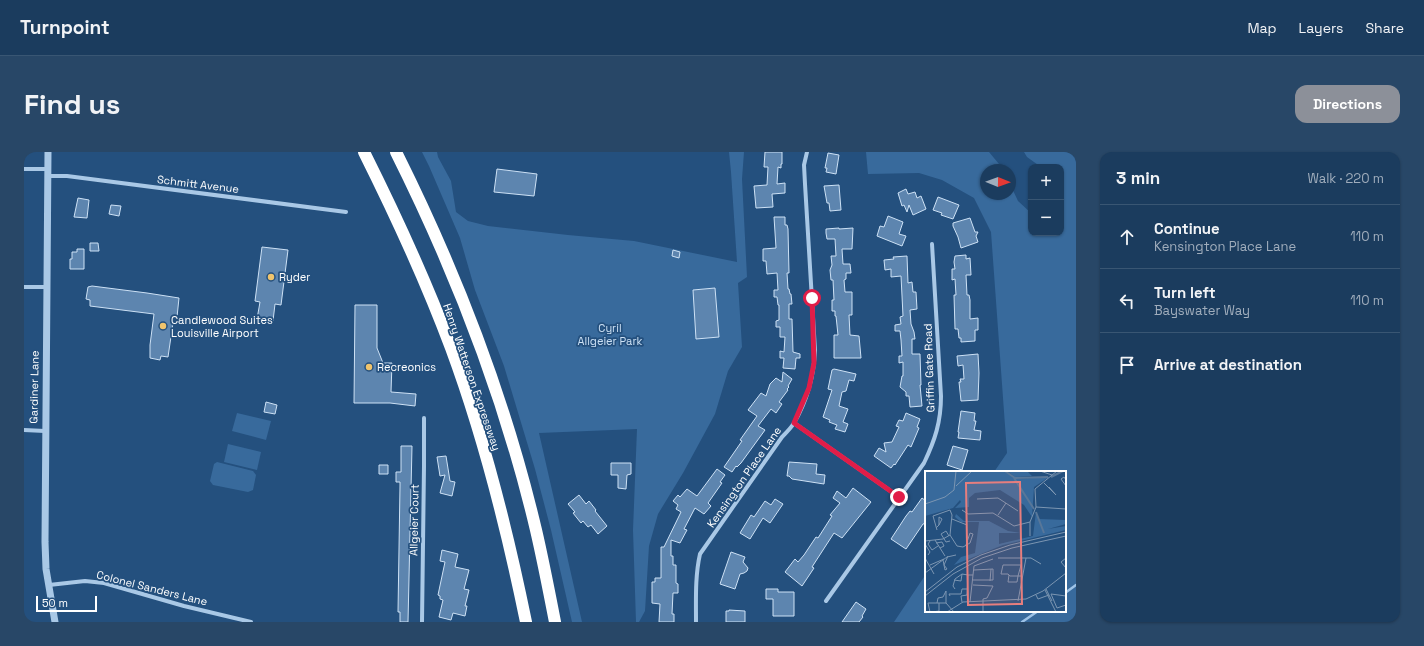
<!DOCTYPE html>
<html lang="en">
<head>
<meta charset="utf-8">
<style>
	:root { --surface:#1b3c5e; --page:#284767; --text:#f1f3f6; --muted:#a0adbc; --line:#395673; --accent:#8c9099 }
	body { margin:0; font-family:"Space Grotesk",sans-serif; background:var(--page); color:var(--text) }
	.controls { position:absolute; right:12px; top:12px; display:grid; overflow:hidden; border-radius:8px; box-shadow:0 1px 3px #0004 }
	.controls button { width:36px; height:36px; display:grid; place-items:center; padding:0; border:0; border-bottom:1px solid var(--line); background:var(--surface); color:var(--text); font:20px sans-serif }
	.compass { position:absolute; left:956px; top:12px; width:36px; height:36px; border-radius:50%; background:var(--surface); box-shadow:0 1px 3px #0004; rotate:91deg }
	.scale { position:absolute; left:12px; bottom:10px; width:61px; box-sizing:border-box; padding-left:4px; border:2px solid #fff; border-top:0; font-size:11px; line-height:14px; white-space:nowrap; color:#fff; -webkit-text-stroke:3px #24507e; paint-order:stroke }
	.stop { position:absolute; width:12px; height:12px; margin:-9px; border:3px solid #e11d48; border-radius:50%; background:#fff }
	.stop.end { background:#e11d48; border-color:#fff; box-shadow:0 1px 4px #0008 }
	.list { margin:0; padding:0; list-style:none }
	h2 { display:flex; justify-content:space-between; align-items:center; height:52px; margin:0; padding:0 16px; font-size:17px }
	h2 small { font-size:13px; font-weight:400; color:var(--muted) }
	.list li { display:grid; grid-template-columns:26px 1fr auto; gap:12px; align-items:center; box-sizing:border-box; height:64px; padding:0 16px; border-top:1px solid var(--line) }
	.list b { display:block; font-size:15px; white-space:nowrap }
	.list p { margin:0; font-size:13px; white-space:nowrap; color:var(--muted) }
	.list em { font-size:13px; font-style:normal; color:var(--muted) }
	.icon { flex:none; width:22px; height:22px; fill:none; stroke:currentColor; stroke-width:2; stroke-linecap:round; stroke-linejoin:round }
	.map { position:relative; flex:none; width:1052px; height:470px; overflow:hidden; border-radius:12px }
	header { display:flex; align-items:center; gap:24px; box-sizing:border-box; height:56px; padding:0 20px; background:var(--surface); border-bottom:1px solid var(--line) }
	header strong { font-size:19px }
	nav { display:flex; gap:22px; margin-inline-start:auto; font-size:14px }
	.intro { display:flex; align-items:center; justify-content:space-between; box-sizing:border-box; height:96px; padding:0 24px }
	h1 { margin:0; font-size:28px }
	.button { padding:10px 18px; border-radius:12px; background:var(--accent); color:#fff; font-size:14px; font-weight:700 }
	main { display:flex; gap:24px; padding:0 24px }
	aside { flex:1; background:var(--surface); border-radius:12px; box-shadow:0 1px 3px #0004 }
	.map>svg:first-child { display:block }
	.green { fill:#386a9c }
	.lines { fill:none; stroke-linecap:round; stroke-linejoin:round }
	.stream { stroke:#9ec3e7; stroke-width:2.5 }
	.building { fill:#5d85af; stroke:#cde1f5 }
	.minor { stroke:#a9c8e6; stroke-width:4 }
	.tertiary { stroke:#a9c8e6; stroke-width:7 }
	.motorway { stroke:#fff; stroke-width:12 }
	.route { stroke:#e11d48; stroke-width:5 }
	.poi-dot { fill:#f0c46d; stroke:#24507e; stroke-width:1.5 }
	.labels { text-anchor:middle; stroke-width:3.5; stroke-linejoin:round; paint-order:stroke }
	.street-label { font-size:11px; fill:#fff; stroke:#24507e }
	.poi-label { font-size:11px; fill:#fff; stroke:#24507e; text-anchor:start }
	.park-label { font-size:11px; fill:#cde1f5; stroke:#24507e }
	.inset-river { fill:none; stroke:#587799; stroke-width:2 }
	.inset-road { fill:none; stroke:#7c96b2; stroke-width:1 }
	.view { fill:#e67e7e; fill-opacity:0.15; stroke:#e67e7e; stroke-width:2 }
	.inset-edge { fill:none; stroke:#fff; stroke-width:2 }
</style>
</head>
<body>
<header>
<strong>Turnpoint</strong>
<nav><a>Map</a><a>Layers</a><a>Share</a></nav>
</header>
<div class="intro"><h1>Find us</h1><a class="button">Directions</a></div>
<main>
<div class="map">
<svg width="1052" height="470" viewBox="0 0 1052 470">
	<rect width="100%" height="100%" fill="#24507e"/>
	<!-- green -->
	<path class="green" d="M398 0H413L414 5 427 29 432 60 444 69 464 74 544 83 610 89 713 110 707 20 705 0H720L718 27 723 125 714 131 718 195 704 219 691 262 659 321 634 362 625 394 621 459 615 470H612L609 378 613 277 515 281 558 470H548L527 378 511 317 480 214 451 138 436 86 405 14Z
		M842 0H965L980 18H962V42H986V32L994 49 1007 61V81H1037V46L1039 45 1040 31 1037 29V15H1017L1003 5 1000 0H1052V470H870L902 422V459H1041V320H970L983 301 967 80 950 46 918 28 895 21 844 22Z
		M213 261 247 269 242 288 208 279Z
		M204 292 237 300 233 318 200 310Z
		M193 310 229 319 232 323 229 338 224 340 189 333 186 329 190 312Z"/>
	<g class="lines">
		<!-- stream -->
		<path class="stream" d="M1041 441 1052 433
			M998 470 1014 459"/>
	</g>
	<!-- building -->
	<path class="building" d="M741 0H758V12H757V16L754 15 753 32 761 31V41L748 42 749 55 732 56 730 34 743 33 744 15H740Z
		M804 1 815 3 812 22 802 20 803 16H801Z
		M473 17 513 22 510 44 470 40Z
		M815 33 817 58 806 59 805 51H803L800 34Z
		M882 37 884 42 891 40 893 46 897 44 902 57 889 63 885 53 883 60 880 53 878 54 874 41Z
		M914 45 935 53 929 67 917 63 918 61 909 58Z
		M54 46 65 48 63 66 50 65Z
		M87 53 97 54 95 64 85 62Z
		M864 64 879 70 875 82 882 84 878 94 853 84 856 74 860 75Z
		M750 65H761V73H763L764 77 765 121H763L764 137H765L766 142H767L768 152H765V167H768L769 200 776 202V206H772L771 217 759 216 760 206H756V199L760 200 761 185H756V175H752V169L755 168V153H754L753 145H750V138H754L753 121 743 122 742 109H739V97L752 96Z
		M946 66 951 80H954L952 84 954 90 937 96 934 85 929 74V71Z
		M815 76V77L829 76 828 97H818L819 112H826L827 121H822V127L820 128 821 140H828V163H825L826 183 835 184 837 206H810V183H814L812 164H811V159H808V148H810L809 128H807L806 118 808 113 807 104H812L811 87H803L802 81V77Z
		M66 91H74L75 99H66Z
		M238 95 264 98 257 153 251 152 249 169 233 167 236 150 231 149Z
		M53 97H60V117H46V107H48V100H53Z
		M649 98 656 100 655 106 648 104Z
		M942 103V107L946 106 947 123H942L943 143H945L946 148V167L954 166V178H951V189L937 190V186H935L934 177H931L930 143H932L931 127 928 128V117H931L930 110 931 104Z
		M883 104 884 131 888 130 889 140H892L893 157 886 158 887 172 890 180 891 187H888V202H896L897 233H896L898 254 886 255 885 244H882V240L876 235 878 224H879V210L875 211V204H878L877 188 876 179H871V173L877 172 876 165 879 164 877 124 867 125V117L861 118 860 108 870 107 869 105Z
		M68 134 123 141 155 146 153 165 150 164 144 205 137 204 136 208 126 206V193L130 162 66 154V148L62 147 64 135Z
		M691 136 695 185 672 187 669 138Z
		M331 153H353V196L359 211H368L367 240 392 242 391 254 366 251H330Z
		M954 202 955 221 954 248 937 249 935 230H937L936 227H940L939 213 934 214 933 204Z
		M810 217 832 222 830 229 825 228 822 239 818 240 815 254 824 257 819 270 824 272 821 280 811 277 813 273 805 270 806 268 799 265 808 238 804 237 808 218Z
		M759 220 768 227 764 234 765 235 763 237 764 238 755 250 758 252 752 261 747 257 734 274 741 278 717 311 713 315 712 314 708 320 700 315 718 289 716 288 733 264 724 258 737 241 742 244 746 232 752 226 758 230Z
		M242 250 253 253 251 262 240 260Z
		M937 259 951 261 950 269H952L950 278 957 279 956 288 934 286 935 280H934Z
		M882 261 896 267 893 275 895 276 887 295 884 293 871 313 870 312 867 316 850 304 855 296 862 300 860 291 868 290 875 275 872 274 875 268 879 269Z
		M377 294H388L384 470H376V460H374L376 334V330H372V320H377Z
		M929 294 944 298 938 318 923 313Z
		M422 304 426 329 431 330 428 344 416 341 421 323 416 324 413 305Z
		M765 310 793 312 792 322 801 323 800 332 768 327 765 324H763Z
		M587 311H607V322L603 323 602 337 594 336V323H587Z
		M355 313H364V322H355Z
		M693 317 701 323 696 330 698 331 684 351 687 354 680 362 671 356 660 377 663 378 656 391 647 388V404H649V413H652V431L654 432V441H649L648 462H650V470H635L636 452 628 451V430H631V426H637V395H640L657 360 652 357 654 353 649 349 654 343 656 345 663 337 673 344Z
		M829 336 847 350 818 386 810 381 788 415 790 416 778 434 761 420 771 407 774 410 780 403 792 385 794 386 808 364 806 363 816 351 809 346 813 339 822 346Z
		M555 343 562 352 565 349 572 358 571 359 583 374 574 382 567 373 564 375 559 369 557 371 549 361 551 360 544 352Z
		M898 346 902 349V371L899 372 882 397 867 387 882 364 886 359 888 360Z
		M751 347 759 352 746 371 739 366 726 387 716 381 727 363 730 365 741 349 747 353Z
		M418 398 434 402 431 415 445 418 440 437 445 438 441 454H443L441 464 429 461 427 468 415 465 419 448 416 447V444L414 443 421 410 416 409Z
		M707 400 721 405 719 410 724 416 723 419 720 421 716 422 711 437 696 432Z
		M742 437H754V440H770V464H749V447H742Z
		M832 450 842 457 838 464 839 465 835 470H818Z
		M705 458 721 459V470H702V459H705Z"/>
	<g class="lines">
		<!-- minor -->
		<path class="minor" d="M0 17H24
			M24 24H43L322 60
			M0 135H22
			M770 271 875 345
			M0 278 21 279
			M25 433 61 429 80 431 160 454 227 470
			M802 449 900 311C911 288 917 270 917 244L908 92
			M398 470 400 314V266
			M672 470C672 447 671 424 676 402L758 285C762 281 767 276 770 271 783 249 790 223 791 198L781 32 780 13 783 0"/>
		<!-- tertiary -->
		<path class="tertiary" d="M24 0 21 390 22 417 31 470"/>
		<!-- motorway -->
		<path class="motorway" d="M340 0C372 64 402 129 427 196 460 285 483 377 502 470
			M372 0C432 120 481 247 512 378 519 408 525 439 531 470"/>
	</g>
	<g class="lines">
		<!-- route -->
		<path class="route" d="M788 146 790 211 785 236 770 271 875 345"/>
	</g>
	<!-- markers -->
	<g class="poi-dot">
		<circle cx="247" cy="125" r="4"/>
		<circle cx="139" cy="174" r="4"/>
		<circle cx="345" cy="215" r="4"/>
	</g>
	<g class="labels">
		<!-- street labels -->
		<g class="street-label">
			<text transform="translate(174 32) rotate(7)" y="4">Schmitt Avenue</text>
			<text transform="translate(905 216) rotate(-92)" y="4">Griffin Gate Road</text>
			<text transform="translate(448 225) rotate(71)" y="4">Henry Watterson Expressway</text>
			<text transform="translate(10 235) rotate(-89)" y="4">Gardiner Lane</text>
			<text transform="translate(720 325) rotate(-55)" y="4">Kensington Place Lane</text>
			<text transform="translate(390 368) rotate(-89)" y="4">Allgeier Court</text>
			<text transform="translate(128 436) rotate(14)" y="4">Colonel Sanders Lane</text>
		</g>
		<!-- poi labels -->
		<g class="poi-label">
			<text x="255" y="129">Ryder</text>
			<text x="147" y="172">Candlewood Suites<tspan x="147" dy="13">Louisville Airport</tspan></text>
			<text x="353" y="219">Recreonics</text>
		</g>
		<!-- park labels -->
		<g class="park-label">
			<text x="586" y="180">Cyril<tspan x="586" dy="13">Allgeier Park</tspan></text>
		</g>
	</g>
	<!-- overview -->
	<g transform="translate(901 319)">
		<rect width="141" height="141" fill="#24507e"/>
		<path d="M0 0H79L93 8 124 6 109 16 107 46 99 34 75 19 50 22 44 27V36L30 37 36 31 35 29 28 37 0 45ZM82 0H102L107 5 90 6ZM111 41 114 48 141 49V53L123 58 141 55V59L78 74 29 94 36 86 50 82 54 51H36L30 46 31 43 39 50H64L83 60 96 62H74V73L108 65Z" fill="#386a9c"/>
		<path class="inset-river" d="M80 0 90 7 123 6M126 6 138 0M89 7 109 38M111 41 119 62"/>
		<path class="inset-road" d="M115 0 127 4M141 9 139 6 136 8 141 15M119 12 131 24 124 16M31 15 47 0M52 28 73 27 93 40M0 33 20 26 29 19 31 0M111 36 141 38M37 39 43 43 68 42 89 55 105 51M73 44 81 32M27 48 42 54M11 57 14 54 17 48 14 46V54M25 64 32 75 38 76M24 65 21 60 16 63 21 71 25 70M105 65V51L111 36 110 18 132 0M10 69 20 85M0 70 18 68 25 64 27 44 25 39 8 45 12 59M5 70 3 73 7 79 13 75M11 72 17 71 19 75 15 77M0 73 5 81 3 84M38 76 45 72 48 63 45 62 41 74M0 87 9 103M73 87H106L116 93M141 87 136 91 141 97M18 89 20 99 22 98 19 94 23 85M5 94 19 88M0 102 22 86 31 84M84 104 83 111H92L93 105 96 94H78L76 103H83L85 105H97M29 109 36 110 37 103M48 109H68V98L49 99M65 110 66 98M48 114 68 115 62 127 58 128V141M30 118 28 115 30 108 37 103 43 104M121 118 127 130M120 119 131 141M0 121 32 96 56 84 85 74 141 61M126 123 132 137 141 134M126 123 141 125M111 124 113 128 124 124M0 125 28 103 57 87 87 77 141 65M25 125 24 123H36L37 118H42M93 130 101 87M37 131 36 125 42 124 43 104H48M45 131 49 95 68 88M12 132 13 127 18 126 21 120V132M5 141 3 132H21L29 141M7 141 14 140V132M22 141 38 131 101 128 118 120 141 102"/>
		<path class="view" d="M95 11 97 133 43 134 41 12Z"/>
		<rect width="141" height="141" class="inset-edge"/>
	</g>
</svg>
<div class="controls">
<button>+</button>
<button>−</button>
</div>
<svg class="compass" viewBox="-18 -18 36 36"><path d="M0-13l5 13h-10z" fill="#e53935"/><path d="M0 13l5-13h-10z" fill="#a0adbc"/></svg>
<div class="scale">50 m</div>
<div class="stop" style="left:788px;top:146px"></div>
<div class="stop end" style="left:875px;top:345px"></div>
</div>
<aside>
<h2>3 min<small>Walk · 220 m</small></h2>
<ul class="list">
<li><svg class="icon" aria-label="ahead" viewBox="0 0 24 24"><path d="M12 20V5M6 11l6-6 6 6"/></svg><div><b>Continue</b><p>Kensington Place Lane</p></div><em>110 m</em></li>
<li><svg class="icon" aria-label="left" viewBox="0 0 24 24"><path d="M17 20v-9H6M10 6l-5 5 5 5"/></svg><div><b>Turn left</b><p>Bayswater Way</p></div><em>110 m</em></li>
<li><svg class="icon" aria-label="arrive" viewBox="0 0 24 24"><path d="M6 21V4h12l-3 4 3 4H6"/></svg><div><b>Arrive at destination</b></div></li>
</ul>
</aside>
</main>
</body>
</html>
